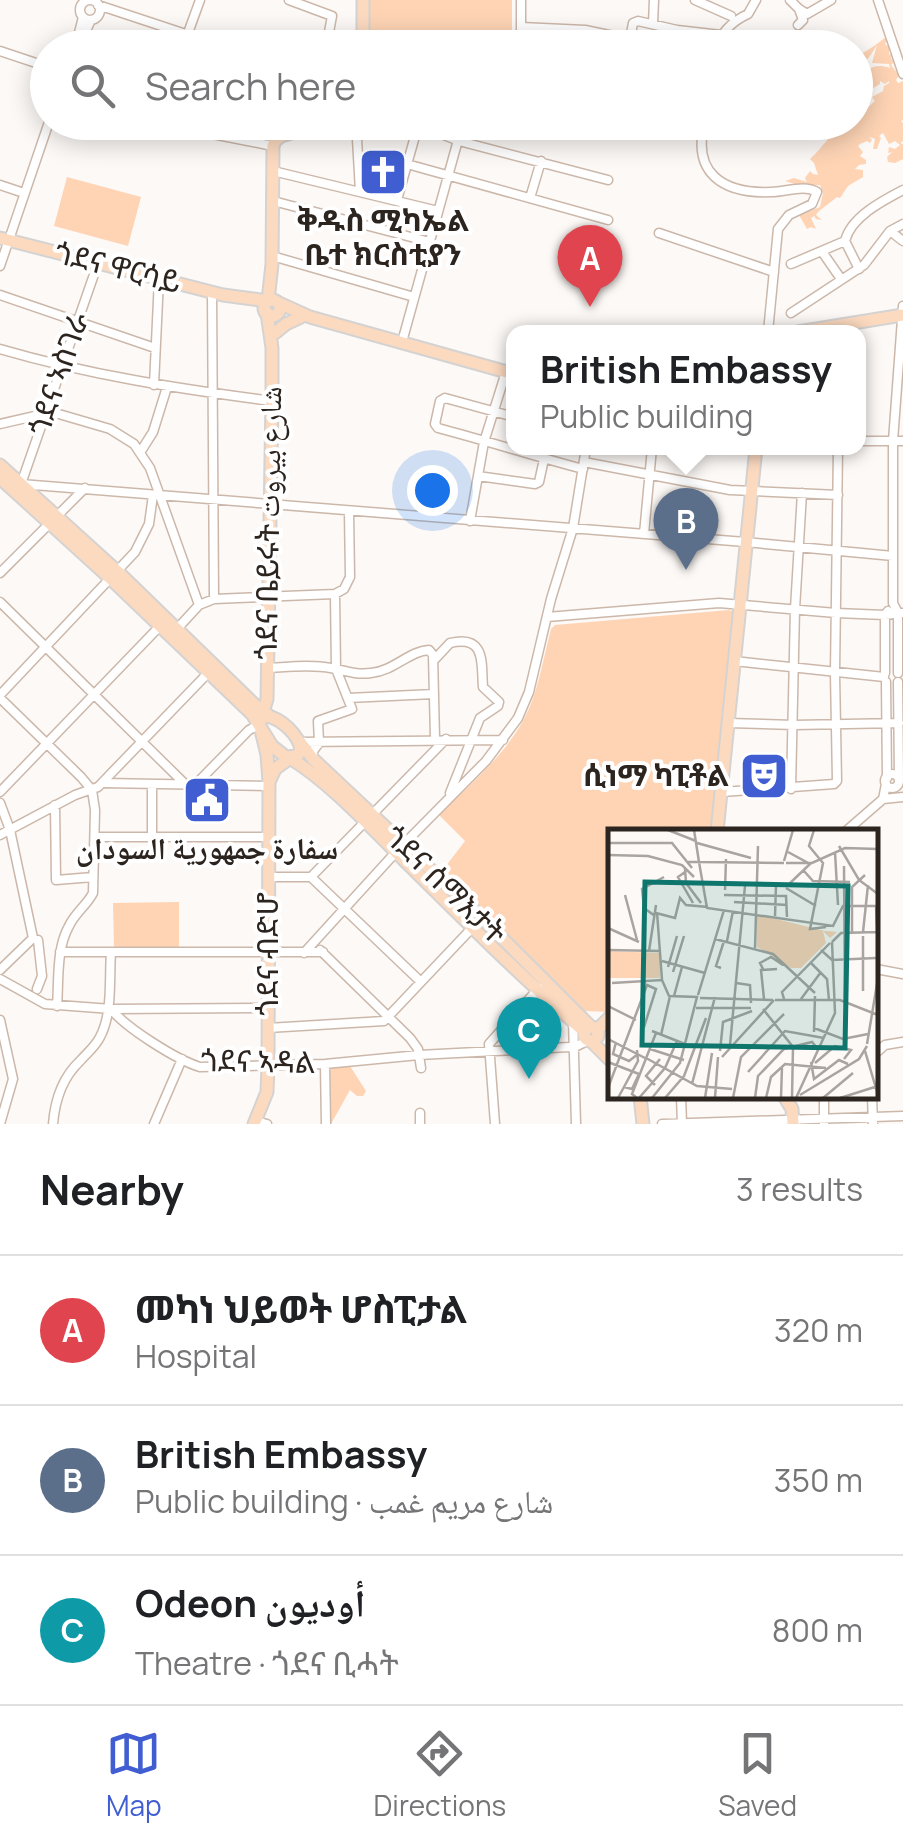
<!DOCTYPE html>
<html lang="en">
<head>
<meta charset="utf-8">
<style>
	:root { --surface:#fff; --page:#f6f6f6; --text:#202124; --muted:#757577; --line:#e0e0e0; --accent:#405ed1 }
	body { margin:0; font-family:Manrope,"Noto Naskh Arabic","Noto Sans Ethiopic",sans-serif; background:var(--page); color:var(--text) }
	.you { position:absolute; left:432px; top:490px; width:35px; height:35px; margin:-25px; border:8px solid #fff; border-radius:50%; background:#1a73e8; box-shadow:0 0 0 15px #1a73e833 }
	.badge { display:grid; place-items:center; width:65px; height:65px; border-radius:50%; background:var(--accent); color:#fff; font-size:32px; font-weight:700 }
	.pin { position:absolute; translate:-50% -82px; filter:drop-shadow(0 2px 5px #0008) }
	.pin::after { content:''; position:absolute; top:52px; width:35px; height:30px; background:inherit; clip-path:polygon(0 0,100% 0,50% 100%) }
	.popup { position:absolute; left:506px; top:325px; width:360px; height:130px; box-sizing:border-box; display:grid; place-content:center; border-radius:20px; background:var(--surface); filter:drop-shadow(0 2px 8px #0005); font-size:32px; white-space:nowrap; color:var(--muted) }
	.popup b { font-size:38px; color:var(--text) }
	.popup::after { content:''; position:absolute; left:50%; top:100%; margin-left:-20px; border:20px solid transparent; border-top-color:var(--surface) }
	.list { margin:0; padding:0; list-style:none }
	h2 { display:flex; justify-content:space-between; align-items:center; height:130px; margin:0; padding:0 40px; font-size:42px }
	h2 small { font-size:32px; font-weight:400; color:var(--muted) }
	.list li { display:grid; grid-template-columns:65px 1fr auto; gap:30px; align-items:center; box-sizing:border-box; height:150px; padding:0 40px; border-top:2px solid var(--line) }
	.list b { display:block; font-size:38px; white-space:nowrap }
	.list p { margin:0; font-size:32px; white-space:nowrap; color:var(--muted) }
	.list em { font-size:32px; font-style:normal; color:var(--muted) }
	.icon { flex:none; width:55px; height:55px; fill:none; stroke:currentColor; stroke-width:2; stroke-linecap:round; stroke-linejoin:round }
	.map { position:relative; flex:none; width:903px; height:1124px; overflow:hidden }
	.search { position:absolute; background:var(--surface); box-shadow:0 5px 25px #0003; left:30px; right:30px; top:30px; height:110px; display:flex; align-items:center; gap:25px; box-sizing:border-box; padding:0 35px; border-radius:55px; color:var(--muted); font-size:38px }
	.sheet { height:580px; background:var(--surface) }
	nav { display:flex; justify-content:space-around; align-items:center; box-sizing:border-box; height:140px; border-top:2px solid var(--line); background:var(--surface); font-size:28px; color:var(--muted) }
	nav a { display:grid; justify-items:center; gap:5px }
	nav .on { color:var(--accent) }
	.map>svg:first-child { display:block }
	.green { fill:#fed4b5 }
	.lines { fill:none; stroke-linecap:round; stroke-linejoin:round }
	.minor-casing { stroke:#ccb8aa; stroke-width:11 }
	.major-casing { stroke:#d5d3d2; stroke-width:15 }
	.minor { stroke:#fff; stroke-width:8 }
	.major { stroke:#fcdac0; stroke-width:11 }
	.labels { text-anchor:middle; stroke-width:8; stroke-linejoin:round; paint-order:stroke }
	.poi-label { font-size:30px; font-weight:bold; fill:#2c241f; stroke:#fff }
	.street-label { font-size:30px; fill:#2c241f; stroke:#fff }
	.inset-road { fill:none; stroke:#a9a4a0; stroke-width:2.5 }
	.view { fill:#0f766e; fill-opacity:0.15; stroke:#0f766e; stroke-width:5 }
	.inset-edge { fill:none; stroke:#2c241f; stroke-width:5 }
</style>
</head>
<body>
<div class="map">
<svg width="903" height="1124" viewBox="0 0 903 1124">
	<rect width="100%" height="100%" fill="#fdf9f6"/>
	<!-- green -->
	<path class="green" d="M370 0H512V47H370Z
		M886 37 887 41 885 44 889 47V54L892 55 891 58 894 62 891 65 899 75 896 80 898 83 903 81V120L901 121 903 123V141L900 143 903 144V159L895 163 888 162 887 157 892 152 888 153 889 147 895 149 900 145 895 141 889 144 883 133 879 136 881 138 877 149H873L875 139 869 137 872 140 870 143 867 141 860 144 858 146 863 152 860 156 866 160V164L859 165 855 169 863 170V177L848 186 840 198 837 197 818 212 816 215 822 220 816 219 814 216 811 218 816 229 811 227 807 229 799 215 820 207 823 193 820 185 801 186 785 181 794 178 807 182 805 178 810 171 813 174 818 175 814 163 810 159C824 147 836 123 856 122V114L858 116 863 109 865 110 875 101 872 97 883 91 884 86 889 83V81L885 84 880 81V84L870 90V86L868 89 866 86 859 87V83L856 86V65L865 67 859 80 860 82C867 68 874 63 890 68L889 64 872 63 877 45C870 55 869 63 856 62V57C868 50 876 45 886 37Z
		M67 177 141 197 128 246 54 226Z
		M729 610 734 612 715 831 610 832V1010L609 1012 585 1011 442 871 465 841 439 815C474 780 517 746 533 698 541 675 545 652 551 629L555 625Z
		M179 902V947L114 948 113 903Z
		M350 1066 366 1091 363 1096H357L350 1090 331 1124 330 1067Z"/>
	<g class="lines">
		<!-- minor casing -->
		<g class="minor-casing">
			<path id="minor" d="M289 0 332 16 326 48
				M695 0 731 16
				M790 0 799 9 807 14 831 0
				M878 0 903 74
				M80 10a10 10 0 1 1 20 0a10 10 0 1 1-20 0Z
				M98 5 228 48
				M653 24 654 0
				M798 25 803 20 799 9
				M521 27 585 30 671 48
				M188 33 200 0
				M630 39 633 23 638 21 677 30 721 35
				M75 48 83 17
				M78 48 91 20
				M521 48V0
				M717 48C721 31 733 21 748 14L756 0
				M0 51 48 67
				M151 122 273 146
				M356 122 360 191
				M424 122 430 125 436 132 459 141 608 180
				M705 122C691 173 723 194 771 192 786 192 804 184 817 192L812 204 789 215 778 229 768 332
				M407 164 608 220
				M273 171 438 211
				M0 185 24 193
				M530 198 541 161
				M397 200 419 122
				M273 201 430 242
				M890 231 903 241
				M659 233 774 272
				M845 241 859 269
				M823 253 841 279
				M272 256 414 297
				M791 264 845 241C851 217 882 201 903 190
				M0 266 49 122
				M212 292 214 599
				M0 295 155 348
				M791 313 864 265 890 231 903 224
				M402 342 463 122
				M0 349C89 375 180 389 272 401
				M154 385 159 279
				M514 417 445 398 440 401 435 424 438 428C487 441 534 456 583 469
				M0 424 52 412 110 429 134 444 150 468 199 605
				M858 441H903
				M141 451 153 432 167 387
				M584 462 730 490 838 495
				M478 476 535 484 539 482 544 459
				M21 484 745 542 893 556
				M21 484 98 263
				M470 521 484 442 506 372
				M644 534 652 448
				M0 573 85 488
				M0 602 186 785
				M547 617 719 603 836 613 885 615 902 613
				M176 630 199 605 214 599 335 594 344 589 350 577 349 511
				M435 659 450 643C487 634 481 665 483 687L499 702 498 706 480 718 450 793
				M734 661 884 677
				M267 668C288 667 311 664 331 668 345 671 357 675 371 673 394 671 409 651 429 650L433 655 435 739
				M885 673V615L888 611
				M898 673V613L893 603V441L903 306
				M886 682 887 778
				M898 682 899 779
				M0 695 135 552 149 524 153 495
				M0 698 81 777 92 790 95 810 93 893C87 905 75 913 69 926 56 949 59 980 57 1006
				M348 698 434 694
				M728 723 794 725 899 723
				M300 742 503 740
				M313 759V751L319 743 318 721 352 709 336 669 335 594
				M885 781a7 7 0 1 1 14 0a7 7 0 1 1-14 0Z
				M104 783 269 786
				M195 785 249 730 259 725
				M791 789 795 609 802 493
				M0 792 160 626
				M722 792 834 784 837 781 835 673 838 448
				M883 799 903 797
				M0 803 10 830 33 938 0 970
				M55 805 56 880 93 877
				M845 832 883 799 886 784
				M0 835 75 795 98 787 210 671
				M95 837H268
				M152 837V784
				M268 877H311L421 982
				M311 877 446 739
				M320 950 410 1038 418 1049 421 1068
				M60 952H323
				M304 953 396 852 486 761 518 718 529 692 551 599 573 528 586 448
				M876 969 903 974
				M0 979 45 1004 111 1009C126 1028 177 1060 200 1067L325 1064 419 1055 569 1047 573 1048 589 1040
				M37 989 42 976 38 940
				M111 1009 268 1008
				M0 1020 13 1079 0 1124
				M573 1021 576 1124
				M268 1028 384 1021 473 927
				M876 1053 885 1045 903 1042
				M325 1064 326 1124
				M681 1096 682 1124
				M872 1096 873 1124
				M256 1121 267 1124
				M53 1124C55 1099 62 1078 80 1061 87 1053 95 1047 100 1037 113 1013 109 978 111 952
				M154 1124 182 1059
				M420 1124V1113
				M495 1124 489 1044 539 988
				M662 1124 903 1116
				M824 1124V1096"/>
		</g>
		<!-- major casing -->
		<g class="major-casing">
			<path id="major" d="M363 48V0
				M0 238 223 295 268 301
				M264 308a8 8 0 1 1 16 0a8 8 0 1 1-16 0Z
				M268 301 272 264 273 146 275 141 281 136 329 122
				M279 303 310 317 514 374
				M798 332 903 315
				M275 333 286 324 301 317
				M0 465 118 572 258 708 268 715
				M0 478 112 580 252 714 259 725
				M266 716C281 718 299 735 301 750L297 756 286 757 272 746 259 725 261 719Z
				M261 719 267 699 272 401V348L267 313
				M300 742 313 759 482 918 591 1027
				M269 782 275 769 290 758C333 785 369 826 405 861 464 919 522 978 585 1032
				M717 832 756 448
				M584 1034a7 7 0 1 1 14 0a7 7 0 1 1-14 0Z
				M597 1030 610 1017
				M591 1041 610 1060
				M640 1096 643 1124
				M784 1096 792 1109 793 1124
				M254 1124 267 1092 268 1066 269 782 267 755 261 730"/>
		</g>
		<!-- minor -->
		<use href="#minor" class="minor"/>
		<!-- major -->
		<use href="#major" class="major"/>
	</g>
	<!-- icons -->
	<defs>
		<g id="church-square" transform="scale(2.5)"><rect x="-9" y="-9" width="18" height="18" rx="4" fill="#405ed1" stroke="#fff"/><path d="M-1.2-6h2.4v3.5h3.3v2.4h-3.3V6h-2.4V-.1h-3.3v-2.4h3.3Z" fill="#fff"/></g>
		<g id="theatre-square" transform="scale(2.5)"><rect x="-9" y="-9" width="18" height="18" rx="4" fill="#405ed1" stroke="#fff"/><path d="M-5-5.5Q0-4 5-5.5V0Q5 5 0 6Q-5 5-5 0ZM-3.3-2.5H-1v1.5H-3.3ZM1-2.5H3.3v1.5H1ZM-2.8 1Q0 5.5 2.8 1Z" fill="#fff"/></g>
		<g id="civic-square" transform="scale(2.5)"><rect x="-9" y="-9" width="18" height="18" rx="4" fill="#405ed1" stroke="#fff"/><path d="M-.6-6.5H3V-4.5H.6V-3L4-1V1h2V6H-6V1h2V-1L-.6-3ZM-1.2 2.5V6h2.4V2.5Z" fill="#fff"/></g>
	</defs>
	<g fill-rule="evenodd">
		<use href="#church-square" x="383" y="172"/>
		<use href="#theatre-square" x="764" y="776"/>
		<use href="#civic-square" x="207" y="800"/>
	</g>
	<g class="labels">
		<!-- poi labels -->
		<g class="poi-label">
			<text x="383" y="231">ቅዱስ ሚካኤል<tspan x="383" dy="34">ቤተ ክርስቲያን</tspan></text>
			<text x="729" y="786" text-anchor="end">ሲነማ ካፒቶል</text>
			<text x="207" y="859">سفارة جمهورية السودان</text>
		</g>
		<!-- street labels -->
		<g class="street-label">
			<text transform="translate(118 268) rotate(14)" y="10">ጎደና ዋርሳይ</text>
			<text transform="translate(59 374) rotate(-71)" y="10">ጎደና ኣስገራ</text>
			<text transform="translate(269 523) rotate(-89)" y="10">ጎደና ቤይሩት شارع بيروت</text>
			<text transform="translate(445 885) rotate(44)" y="10">ጎደና ሰማእታት</text>
			<text transform="translate(268 954) rotate(-90)" y="10">ጎደና ብድሆ</text>
			<text transform="translate(258 1062) rotate(1)" y="10">ጎደና ኣዳል</text>
		</g>
	</g>
	<!-- overview -->
	<g transform="translate(608 829)">
		<rect width="270" height="270" fill="#fdf9f6"/>
		<path d="M148 85 217 102H218L229 103 222 109 215 102 218 114 193 139H183L149 118ZM0 122 52 124V149H0Z" fill="#fed4b5"/>
		<path class="inset-road" d="M60 1 88 12M86 1 91 33 176 34M206 1 201 17 215 34 202 100 218 98M0 14H64L84 39M89 14 143 29M231 17 251 51 270 65M227 23 230 76M0 26 40 27 74 36 86 48M176 32 185 1M80 33H91L99 79 225 97 235 77H270M178 34H204L237 19 270 20M236 37 237 173M77 39 78 54 93 74M196 42 205 52 242 53M77 43 70 48 85 74M93 54 158 56M179 57 202 35 180 23M178 59 208 77M117 61 118 30M17 66 29 111M116 66 178 67 179 88M126 73 179 76M268 77 270 120M49 83 54 151M48 84 67 89 72 69 78 76 100 78M47 87 36 79 34 60 56 48M167 87 168 56M0 99 31 113M244 103V58L257 46M255 103 260 56M255 107V162M107 110 165 125 207 164M119 112 125 82M224 113 233 104 270 103M147 119 150 17M0 121 52 122M213 121 224 131 268 129M41 122 48 76M54 132 97 144M202 133 219 150 221 171M60 138 69 107M113 139 108 137 116 112M155 140 152 134 163 128 175 136M65 143 76 107M4 154 54 151 61 167 89 168 72 234 44 269M128 154 142 156 143 174M90 166 116 81M66 167 74 138M92 169 165 171M156 170 153 141 169 140M176 170 174 163 222 114M193 170 213 143M167 171H232L270 186M0 177 28 191M88 179H143M155 180 185 218 184 269M206 199 235 210 260 205M44 202 77 215M206 203 207 167M53 206 62 167M0 210 37 229M8 213 5 225 21 232 30 225M259 215 270 149M122 216 137 57M42 220 76 231M112 222 115 193 144 182M257 222 270 266M114 228 166 171M38 229 89 257 124 260M0 233 31 245 24 260 16 258M203 233 206 250 231 231 240 235M207 234 227 217 243 221 236 230M140 243 177 202 216 209M84 255 107 168M47 256 38 247 52 230M0 259 39 156 48 160 36 198M192 266 251 230 259 217M10 269 30 232 29 221M29 269 24 265 48 204M31 269 57 239 69 212M57 269 76 247 98 189M97 269 104 224M107 269 110 228M125 269 133 228 176 185M147 269 150 247 176 220 204 213 210 220M158 269 163 248 177 235 218 239M173 269 174 237M188 269 227 184 224 113M215 269 245 244M232 269 270 257"/>
		<path class="view" d="M37 53 240 57 237 219 34 216Z"/>
		<rect width="270" height="270" class="inset-edge"/>
	</g>
</svg>
<div class="you"></div>
<div class="pin badge" style="left:590px;top:307px;background:#e0444e">A</div>
<div class="pin badge" style="left:686px;top:570px;background:#5c6f8a">B</div>
<div class="popup"><b>British Embassy</b>Public building</div>
<div class="pin badge" style="left:529px;top:1079px;background:#0f9aa8">C</div>
<div class="search"><svg class="icon" aria-label="search" viewBox="0 0 24 24"><circle cx="10" cy="10" r="6"/><path d="M15 15l6 6"/></svg>Search here</div>
</div>
<section class="sheet">
<h2>Nearby<small>3 results</small></h2>
<ul class="list">
<li><span class="badge" style="background:#e0444e">A</span><div><b>መካነ ህይወት ሆስፒታል</b><p>Hospital</p></div><em>320 m</em></li>
<li><span class="badge" style="background:#5c6f8a">B</span><div><b>British Embassy</b><p>Public building · شارع مريم غمب</p></div><em>350 m</em></li>
<li><span class="badge" style="background:#0f9aa8">C</span><div><b>Odeon أوديون</b><p>Theatre · ጎደና ቢሓት</p></div><em>800 m</em></li>
</ul>
</section>
<nav>
<a class="on"><svg class="icon" aria-label="map" viewBox="0 0 24 24"><path d="M3 6l6-2 6 2 6-2v14l-6 2-6-2-6 2zM9 4v14M15 6v14"/></svg>Map</a>
<a><svg class="icon" aria-label="directions" viewBox="0 0 24 24"><path d="M12 3l9 9-9 9-9-9zM9 14v-3h6M13 9l2 2-2 2"/></svg>Directions</a>
<a><svg class="icon" aria-label="saved" viewBox="0 0 24 24"><path d="M7 4h10v16l-5-4-5 4z"/></svg>Saved</a>
</nav>
</body>
</html>
